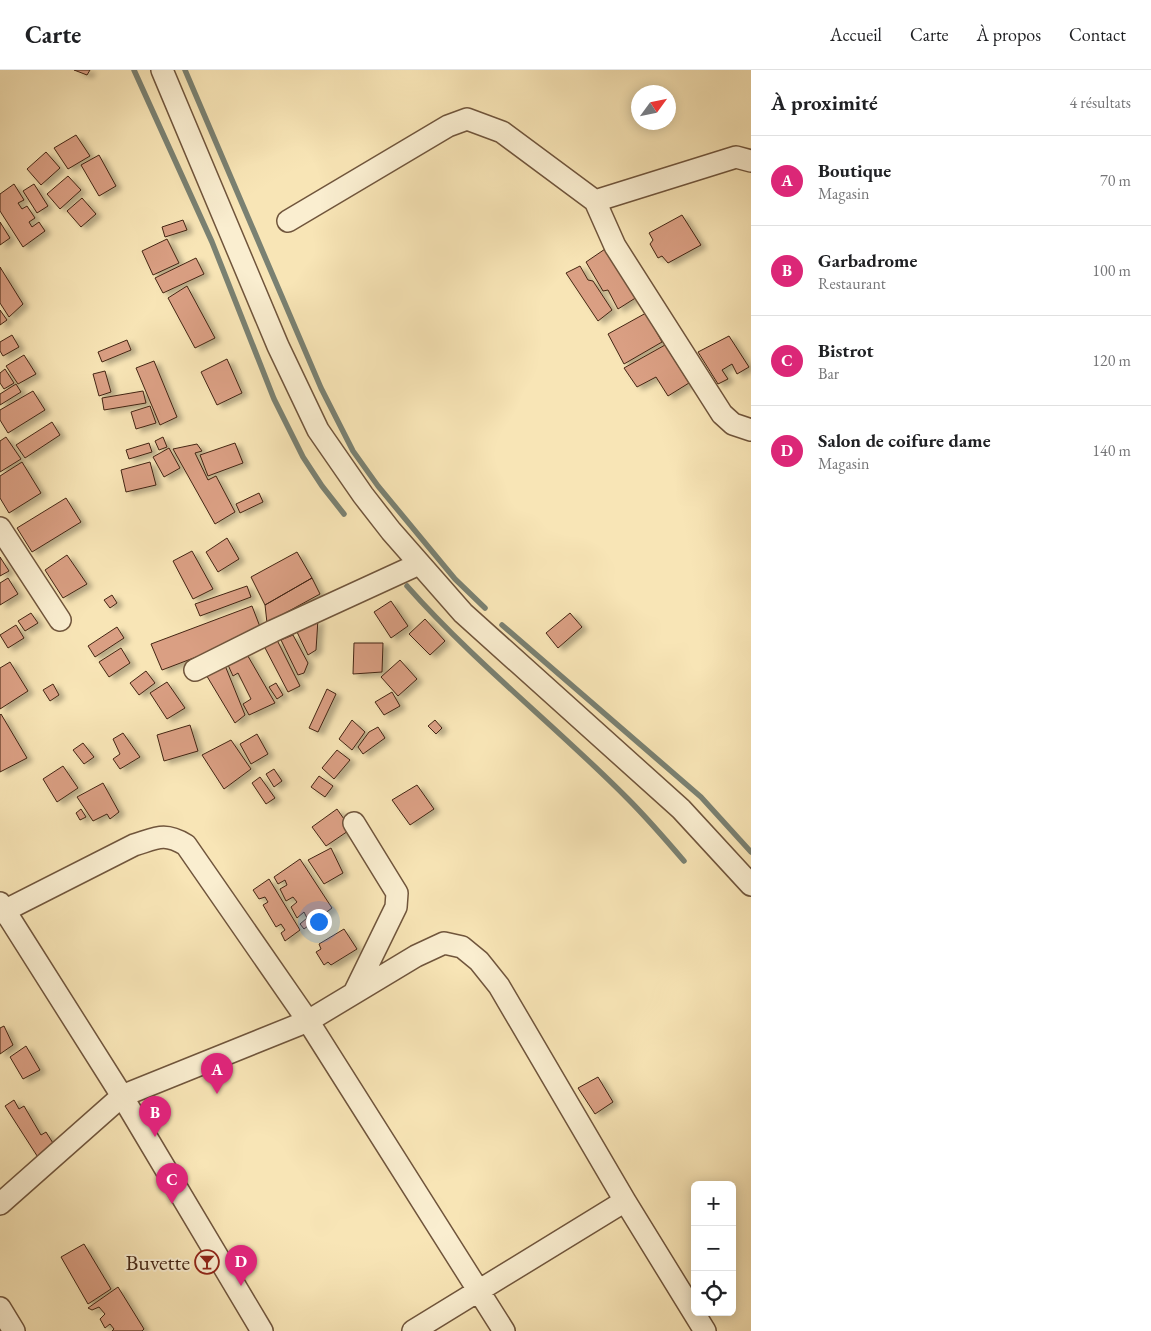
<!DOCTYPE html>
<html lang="fr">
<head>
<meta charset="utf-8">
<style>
	:root { --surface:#fff; --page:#f6f6f6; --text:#202124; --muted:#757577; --line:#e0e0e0; --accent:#db2777 }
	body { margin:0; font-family:"EB Garamond",serif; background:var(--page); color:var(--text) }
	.controls { position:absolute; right:15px; bottom:15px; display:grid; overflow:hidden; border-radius:8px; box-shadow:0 2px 12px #0003 }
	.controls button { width:45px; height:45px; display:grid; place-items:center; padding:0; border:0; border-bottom:1px solid var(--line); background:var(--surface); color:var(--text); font:25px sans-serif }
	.compass { position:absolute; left:631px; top:15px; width:45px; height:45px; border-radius:50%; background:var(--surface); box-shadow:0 2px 12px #0003; rotate:57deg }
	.you { position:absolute; left:318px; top:851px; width:18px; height:18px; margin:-12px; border:4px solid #fff; border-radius:50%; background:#1a73e8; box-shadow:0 0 0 8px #1a73e833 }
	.badge { display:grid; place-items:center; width:32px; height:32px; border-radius:50%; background:var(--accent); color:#fff; font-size:16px; font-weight:700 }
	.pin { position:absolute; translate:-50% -41px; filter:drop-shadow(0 1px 2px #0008) }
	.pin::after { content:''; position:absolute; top:26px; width:18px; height:15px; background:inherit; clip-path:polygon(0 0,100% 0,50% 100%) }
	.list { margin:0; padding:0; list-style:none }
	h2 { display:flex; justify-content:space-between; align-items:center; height:65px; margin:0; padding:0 20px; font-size:21px }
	h2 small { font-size:16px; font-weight:400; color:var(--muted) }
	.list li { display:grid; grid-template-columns:32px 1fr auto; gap:15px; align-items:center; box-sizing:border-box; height:90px; padding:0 20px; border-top:1px solid var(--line) }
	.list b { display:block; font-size:19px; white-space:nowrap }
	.list p { margin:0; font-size:16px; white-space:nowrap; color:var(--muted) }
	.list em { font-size:16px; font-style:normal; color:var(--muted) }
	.icon { flex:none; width:28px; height:28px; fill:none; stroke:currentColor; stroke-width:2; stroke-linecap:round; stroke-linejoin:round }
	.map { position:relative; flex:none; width:751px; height:1261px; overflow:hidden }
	header { display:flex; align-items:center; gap:30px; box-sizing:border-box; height:70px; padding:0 25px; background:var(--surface); border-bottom:1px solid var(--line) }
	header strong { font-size:24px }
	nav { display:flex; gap:28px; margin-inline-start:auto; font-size:18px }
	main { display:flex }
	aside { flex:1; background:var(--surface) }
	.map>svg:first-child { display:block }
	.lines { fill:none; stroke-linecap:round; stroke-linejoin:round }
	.stream { stroke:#7a8172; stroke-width:5.5 }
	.building { fill:#da9f83; stroke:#432513; filter:url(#shadow) }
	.minor-casing { stroke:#70553c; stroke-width:24 }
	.minor { stroke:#faeed0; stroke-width:21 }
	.labels { text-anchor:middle; stroke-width:4; stroke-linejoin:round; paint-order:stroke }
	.poi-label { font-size:22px; fill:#432513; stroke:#faeed0; text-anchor:end }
</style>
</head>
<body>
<header>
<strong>Carte</strong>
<nav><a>Accueil</a><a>Carte</a><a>À propos</a><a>Contact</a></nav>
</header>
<main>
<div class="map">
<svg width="751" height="1261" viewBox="0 0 751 1261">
	<defs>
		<filter id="shadow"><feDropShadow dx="5.5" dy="3" stdDeviation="2.5" flood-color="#0004"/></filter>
	</defs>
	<rect width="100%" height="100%" fill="#f8e5b6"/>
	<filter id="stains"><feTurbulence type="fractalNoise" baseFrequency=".004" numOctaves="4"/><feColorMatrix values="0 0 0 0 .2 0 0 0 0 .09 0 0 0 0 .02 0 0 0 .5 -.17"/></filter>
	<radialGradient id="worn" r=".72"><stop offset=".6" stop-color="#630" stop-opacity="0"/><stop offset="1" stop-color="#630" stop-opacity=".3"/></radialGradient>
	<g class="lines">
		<!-- stream -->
		<path class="stream" d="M134 0 212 172 274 329 303 387 322 416 344 444
			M185 0 321 318 353 381 378 416 455 509 485 538
			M407 516C475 593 556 656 628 729 648 749 666 770 684 791
			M502 555 701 727 751 782"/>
	</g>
	<!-- building -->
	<path class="building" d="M74 0H90L87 5Z
		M76 65 90 86 68 99 54 78Z
		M46 82 60 98 41 115 27 99Z
		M99 85 116 116 99 126 81 95Z
		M68 106 81 120 60 139 47 124Z
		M14 114 24 130 18 133 22 139 27 136 35 148 29 152 32 157 39 152 45 161 23 177 0 141V124Z
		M34 114 48 136 37 143 23 121Z
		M82 128 96 144 81 157 67 141Z
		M682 145 701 175 668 193 662 186 658 188 650 174 653 170 649 163Z
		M183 150 187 160 165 167 162 157Z
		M0 152 10 168 0 175Z
		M167 169 179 193 153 205 142 181Z
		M608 177 637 227 618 239 608 220 603 221 586 192Z
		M196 188 204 204 163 223 155 208Z
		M580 196 588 210 593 211 612 240 598 251 566 203Z
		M0 197 23 234 9 247 0 233Z
		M187 216 215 268 195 278 168 228Z
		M0 240 7 250 0 255Z
		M646 243 662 272 624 294 608 264Z
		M12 265 19 277 3 286 0 281V272Z
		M729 266 749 297 737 304 732 294 722 300 728 309 718 314 698 282Z
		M127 270 131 280 102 292 98 282Z
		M665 275 689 313 668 326 656 307 637 317 624 298Z
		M24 285 36 304 18 314 6 296Z
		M227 289 242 323 217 335 201 302Z
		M154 291 177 347 160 355 136 298Z
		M5 299 14 313 4 319 0 313V303Z
		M105 301 111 322 99 326 93 304Z
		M16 314 21 322 0 335V324Z
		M33 321 45 340 8 363 0 350V340Z
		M143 321 146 333 104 340 102 328Z
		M150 336 156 353 136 359 131 342Z
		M52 352 60 365 25 388 16 375Z
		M6 367 21 389 0 402V371Z
		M163 367 167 377 159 380 155 371Z
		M149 373 152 382 129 389 126 380Z
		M235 373 243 393 208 406 200 385Z
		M197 374 202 381 195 383 208 410 216 406 235 442 215 454 173 379Z
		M169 378 180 398 164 407 153 387Z
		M22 392 41 423 9 443 0 428V406Z
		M150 392 156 415 126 422 121 400Z
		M259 423 263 432 240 443 236 434Z
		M66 428 81 452 32 482 17 458Z
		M227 468 239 489 218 502 206 482Z
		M192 481 213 519 193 529 173 491Z
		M297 482 312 508 265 535 251 507Z
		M67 485 87 514 63 528 45 500Z
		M0 487 9 501 0 506Z
		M8 508 18 524 0 535V513Z
		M312 508 320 524 267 553 265 535Z
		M247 516 251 527 200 546 195 534Z
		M112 525 117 533 110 538 104 530Z
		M391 531 408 556 391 568 374 542Z
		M252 536 262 562 162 600 151 574Z
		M31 543 38 553 25 561 18 551Z
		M570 543 582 557 558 578 546 563Z
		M318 549 316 580 308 585 297 562Z
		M425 549 445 571 430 585 409 564Z
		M16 555 24 568 8 578 0 565Z
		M117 557 124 568 95 587 88 576Z
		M293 565 308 593 304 603 298 605 281 570Z
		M277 570 300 616 288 622 264 576Z
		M354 573H383L382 602 353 604Z
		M121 578 130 593 109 607 99 592Z
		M245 581 275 633 249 645 243 634 251 629 238 603 233 606 228 595Z
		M400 590 417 609 398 626 381 607Z
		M10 592 28 621 0 639V598Z
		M224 593 245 645 235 653 205 603Z
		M146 601 155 613 139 625 130 613Z
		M167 612 185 638 167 649 150 623Z
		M276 613 283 625 277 629 269 617Z
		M53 614 59 625 50 631 43 620Z
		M327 619 336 624 318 662 309 658Z
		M392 622 400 636 384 645 375 632Z
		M1 644 27 688 0 702V645Z
		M352 650 365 662 352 680 339 669Z
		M435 650 442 658 436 664 428 656Z
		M190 655 198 681 164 691 157 665Z
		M378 657 385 668 363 684 358 677 369 662Z
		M123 663 140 687 120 699 113 689 120 684 113 669Z
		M257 664 268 684 251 694 240 674Z
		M231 670 251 699 224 719 202 685Z
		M83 673 94 687 84 694 73 680Z
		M337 680 350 690 334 709 322 698Z
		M63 696 78 718 57 732 43 709Z
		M274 699 282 711 274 717 266 704Z
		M319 706 333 716 325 727 311 717Z
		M260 707 275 728 266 734 252 713Z
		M103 713 119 742 110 749 107 744 93 751 77 727Z
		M417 715 434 739 410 755 392 730Z
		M81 739 86 747 80 750 76 743Z
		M337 739 351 759 326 776 312 757Z
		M331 778 343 803 324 814 308 790Z
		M300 789 332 838 304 859 300 854 307 848 304 842 297 848 291 837 297 832 293 827 286 831 280 819 287 815 285 810 278 814 274 807Z
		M269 809 300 860 285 871 281 863 285 860 281 854 276 857 263 835 268 832 265 827 259 829 253 820Z
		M344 859 357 879 331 895 328 892 324 895 316 882 321 879 319 874Z
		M4 956 13 975 0 984V958Z
		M26 976 40 1000 23 1009 10 987Z
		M598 1007 613 1032 595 1044 578 1018Z
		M14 1030 19 1039 24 1036 41 1065 46 1062 58 1081 41 1092 5 1036Z
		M84 1174 111 1219 88 1234 61 1187Z
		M118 1217 144 1259 142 1261H112L114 1259 110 1254 105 1258 100 1249 105 1244 99 1237 92 1240 88 1238Z"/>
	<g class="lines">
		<!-- minor casing -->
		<g class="minor-casing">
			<path id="minor" d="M162 0 278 276 318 360 363 425 391 461 463 543 681 739 751 815
				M595 131 736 87 751 91
				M288 151 448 56 467 49 502 62 595 131 615 176 722 344 733 354 751 360
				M0 458 60 550
				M195 600 273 561 419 494
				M354 753 397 823 396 837 354 923
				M0 833 122 1026 262 1261
				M0 843 134 775C157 768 164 762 186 775L308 951 504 1261
				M0 1134 122 1026 308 951 416 886 444 873 462 877 479 891 499 916 625 1131 705 1261
				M0 1238 14 1261
				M413 1261 625 1131"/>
		</g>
		<!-- minor -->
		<use href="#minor" class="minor"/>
	</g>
	<!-- icons -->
	<defs>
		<g id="bar-ring" transform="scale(1.25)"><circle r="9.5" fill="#faeed0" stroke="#8f2418" stroke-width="1.5"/><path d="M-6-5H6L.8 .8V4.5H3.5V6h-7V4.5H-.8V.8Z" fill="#8f2418"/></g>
	</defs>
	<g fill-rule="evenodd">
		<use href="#bar-ring" x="207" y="1192"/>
	</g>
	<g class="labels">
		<!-- poi labels -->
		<g class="poi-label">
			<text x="190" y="1200">Buvette</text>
		</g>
	</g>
	<rect width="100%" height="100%" filter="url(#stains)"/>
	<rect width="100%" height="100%" fill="url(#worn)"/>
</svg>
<div class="controls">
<button>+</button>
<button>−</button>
<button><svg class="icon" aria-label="locate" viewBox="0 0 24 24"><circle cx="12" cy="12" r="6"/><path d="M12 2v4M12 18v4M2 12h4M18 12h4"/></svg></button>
</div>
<svg class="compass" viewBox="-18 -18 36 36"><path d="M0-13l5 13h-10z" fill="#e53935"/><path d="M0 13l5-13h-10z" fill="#757577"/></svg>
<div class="you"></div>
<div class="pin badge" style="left:217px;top:1024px">A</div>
<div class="pin badge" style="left:155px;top:1067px">B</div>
<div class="pin badge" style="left:172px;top:1134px">C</div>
<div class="pin badge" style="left:241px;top:1216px">D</div>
</div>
<aside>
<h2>À proximité<small>4 résultats</small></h2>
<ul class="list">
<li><span class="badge">A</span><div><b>Boutique</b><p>Magasin</p></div><em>70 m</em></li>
<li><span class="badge">B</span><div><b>Garbadrome</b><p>Restaurant</p></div><em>100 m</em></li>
<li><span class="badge">C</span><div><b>Bistrot</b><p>Bar</p></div><em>120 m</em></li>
<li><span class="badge">D</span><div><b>Salon de coifure dame</b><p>Magasin</p></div><em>140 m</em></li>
</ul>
</aside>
</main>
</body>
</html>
